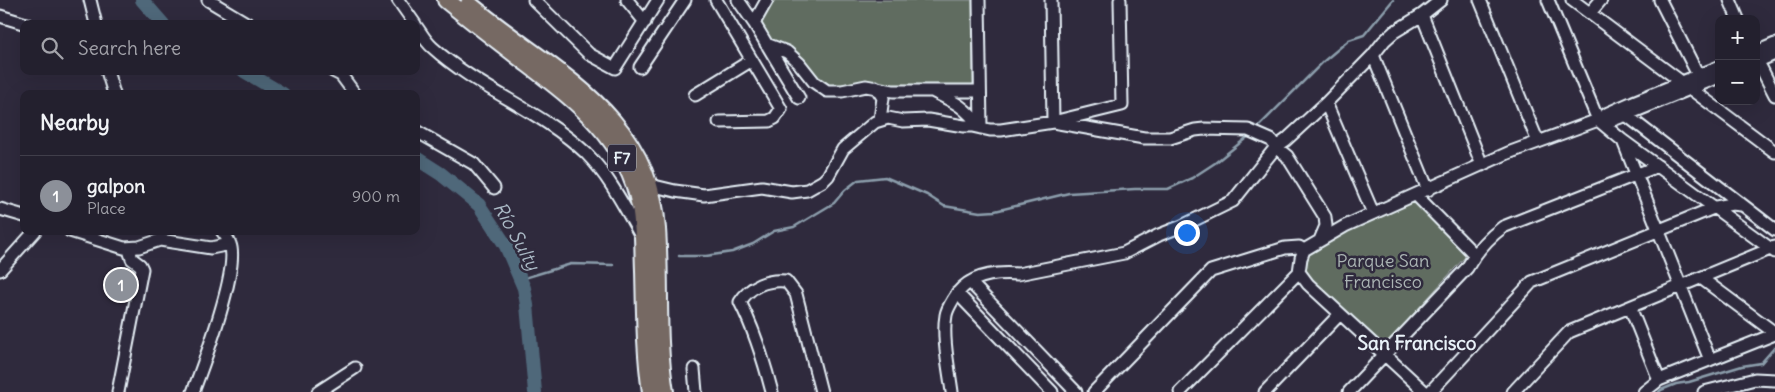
<!DOCTYPE html>
<html lang="en">
<head>
<meta charset="utf-8">
<style>
	:root { --surface:#23202e; --page:#2b2836; --text:#f1f3f6; --muted:#a3a3aa; --line:#403e4a; --accent:#8c9099 }
	body { margin:0; font-family:Delius,sans-serif; background:var(--page); color:var(--text) }
	.controls { position:absolute; right:15px; top:15px; display:grid; overflow:hidden; border-radius:10px; box-shadow:0 5px 20px #0002 }
	.controls button { width:45px; height:45px; display:grid; place-items:center; padding:0; border:0; border-bottom:1px solid var(--line); background:var(--surface); color:var(--text); font:25px sans-serif }
	.you { position:absolute; left:1186px; top:232px; width:18px; height:18px; margin:-12px; border:4px solid #fff; border-radius:50%; background:#1a73e8; box-shadow:0 0 0 8px #1a73e833 }
	.badge { display:grid; place-items:center; width:32px; height:32px; border-radius:50%; background:var(--accent); color:#fff; font-size:16px; font-weight:700 }
	.pin { position:absolute; translate:-50% -50%; border:2px solid #fff; box-shadow:0 1px 5px #0006 }
	.list { margin:0; padding:0; list-style:none }
	h2 { display:flex; justify-content:space-between; align-items:center; height:65px; margin:0; padding:0 20px; font-size:21px }
	h2 small { font-size:16px; font-weight:400; color:var(--muted) }
	.list li { display:grid; grid-template-columns:32px 1fr auto; gap:15px; align-items:center; box-sizing:border-box; height:80px; padding:0 20px; border-top:1px solid var(--line) }
	.list b { display:block; font-size:19px; white-space:nowrap }
	.list p { margin:0; font-size:16px; white-space:nowrap; color:var(--muted) }
	.list em { font-size:16px; font-style:normal; color:var(--muted) }
	.icon { flex:none; width:28px; height:28px; fill:none; stroke:currentColor; stroke-width:2; stroke-linecap:round; stroke-linejoin:round }
	.map { position:relative; flex:none; width:1775px; height:392px; overflow:hidden }
	.search { position:absolute; background:var(--surface); box-shadow:0 5px 20px #0002; left:20px; top:20px; width:400px; height:55px; display:flex; align-items:center; gap:12px; box-sizing:border-box; padding:0 18px; border-radius:10px; color:var(--muted); font-size:19px }
	.panel { position:absolute; background:var(--surface); box-shadow:0 5px 20px #0002; left:20px; top:90px; width:400px; height:145px; border-radius:10px }
	.map>svg:first-child { display:block }
	.green { fill:#616c61; stroke:#a4aeac }
	.lines { fill:none; stroke-linecap:round; stroke-linejoin:round }
	.stream { stroke:#8c9eac; stroke-width:2.5 }
	.river { stroke:#4f677a; stroke-width:14 }
	.minor-casing { stroke:#e8f1f8; stroke-width:15 }
	.highway-casing { stroke:#e8f1f8; stroke-width:20 }
	.minor { stroke:#2f2a3d; stroke-width:11 }
	.highway { stroke:#766964; stroke-width:16 }
	.labels { text-anchor:middle; stroke-width:5; stroke-linejoin:round; paint-order:stroke }
	.shield { fill:#2f2a3d; stroke:#b0b5c0; stroke-width:1 }
	.shield-label { font-size:16px; font-weight:bold; fill:#e8f1f8 }
	.park-label { font-size:18px; fill:#abb5b4; stroke:#2f2a3d }
	.water-label { font-size:19px; font-style:italic; fill:#abbac6; stroke:#2f2a3d }
	.neighbourhood-label { font-size:19px; font-weight:bold; fill:#e8f1f8; stroke:#2f2a3d }
</style>
</head>
<body>
<div class="map">
<svg width="1775" height="392" viewBox="0 0 1775 392">
	<rect width="100%" height="100%" fill="#2f2a3d"/>
	<filter id="ink" filterUnits="userSpaceOnUse"><feTurbulence type="fractalNoise" baseFrequency=".02" numOctaves="2"/><feDisplacementMap in="SourceGraphic" scale="10" xChannelSelector="R" yChannelSelector="G"/><feConvolveMatrix kernelMatrix="1 2 1 2 8 2 1 2 1" color-interpolation-filters="sRGB"/></filter>
	<g filter="url(#ink)">
		<!-- green -->
		<path class="green" d="M774 0H972L973 86 894 87 869 81 827 86 768 37 760 25Z
			M1415 199 1461 248 1465 257 1387 343 1384 344 1313 281 1305 268 1306 255 1345 230Z"/>
		<g class="lines">
			<!-- stream -->
			<path class="stream" d="M1255 130 1324 61 1349 40 1364 35 1393 0
				M679 256H706L732 252 753 244 774 231 794 227 834 203 845 190 858 180 885 177 927 195 944 206 980 212 995 211 1069 193 1135 189H1168L1192 178 1215 163 1250 135
				M521 279 571 264 613 265
				M1659 392 1661 390 1676 384 1689 382 1742 366 1761 363 1775 347"/>
			<!-- river -->
			<path class="river" d="M142 0 163 24
				M244 71 283 94
				M416 158 441 174 479 205 506 246 524 288 527 305 535 392"/>
			<!-- minor casing -->
			<g class="minor-casing">
				<path id="minor" d="M90 0 96 24
					M208 0 248 24
					M398 0 415 24
					M534 0 589 54 615 68 658 0
					M627 0 645 22
					M716 0 781 109 775 118 769 121 719 122
					M738 0 754 23 799 98
					M979 0 981 128
					M1051 0 1053 122 1144 138H1170L1195 130 1204 129 1248 130 1271 140 1276 147 1287 156 1325 217 1326 226 1320 240
					M1480 0 1538 142
					M1548 0 1598 120 1622 140 1775 252
					M1572 0 1775 152
					M1660 0 1698 75
					M1730 0 1738 19
					M1590 13 1601 0
					M1422 15 1482 165
					M0 16 26 24
					M754 23 767 0
					M416 26C421 33 426 42 432 47 478 89 540 110 586 153 609 176 625 208 641 236
					M766 44 787 52 799 63 814 82 827 91H842L866 86 893 91H980
					M1756 52 1775 44
					M1373 55 1428 190
					M1756 58 1775 95
					M1756 62 1775 54
					M640 67 685 0
					M107 71 114 94
					M333 71 341 75 355 94
					M876 87 883 98 880 119
					M934 92C957 103 965 107 981 128
					M695 95 752 60
					M1326 103 1373 213
					M1626 115 1775 230
					M1598 120 1610 121 1626 115 1719 77
					M416 131 474 164 494 188
					M1623 141 1710 360
					M650 185 675 191 704 195 762 187 792 192 807 190 823 181 828 176 843 149 875 122 888 118 903 121 928 120 964 126H972L990 130H1001L1053 122 1122 105 1120 0
					M1416 195 1475 255
					M0 209 24 216
					M70 231 124 248 139 247 160 240 211 248 230 244
					M0 270 35 231
					M1701 278 1775 333
					M970 282 1076 392
					M957 293 1052 392
					M1630 307 1659 380
					M694 369 696 392
					M118 392 142 269 140 265 132 259 130 253 132 249
					M193 392C203 365 240 268 230 244 229 240 225 235 222 231
					M318 392 355 368
					M772 392C764 361 755 331 740 302 750 286 767 279 786 281L796 294 821 392
					M952 392C949 369 942 337 946 315 947 309 951 303 954 298 968 275 994 272 1018 274L1124 253 1159 235 1182 226 1233 201 1276 147 1286 140 1326 103 1373 55 1384 41 1394 32 1422 15 1441 0
					M1094 392 1211 271 1285 248 1299 247 1304 250
					M1180 392 1299 272
					M1265 392 1340 314
					M1349 392 1467 268C1476 252 1488 238 1503 227L1658 166
					M1425 392 1308 284 1299 272 1301 258 1304 250 1345 226 1508 153 1598 120 1608 113 1633 102 1719 67
					M1430 392 1532 282 1716 207 1732 204 1741 205
					M1513 392 1569 332 1775 247
					M1644 392 1659 380 1775 334
					M1704 392 1755 379 1775 380"/>
			</g>
			<!-- highway casing -->
			<g class="highway-casing">
				<path id="highway" d="M446 0C472 21 498 41 524 61 575 100 627 138 640 206 644 227 643 249 644 270 645 311 645 352 651 392
					M469 4C548 71 649 111 657 229 661 283 656 338 665 392"/>
			</g>
			<!-- minor -->
			<use href="#minor" class="minor"/>
			<!-- highway -->
			<use href="#highway" class="highway"/>
		</g>
	</g>
	<g class="labels">
		<!-- shield labels -->
		<rect class="shield" x="608" y="144.5" width="28" height="27" rx="4"/>
		<g class="shield-label">
			<text x="622" y="164">F7</text>
		</g>
		<!-- park labels -->
		<g class="park-label">
			<text x="1383" y="267">Parque San<tspan x="1383" dy="21">Francisco</tspan></text>
		</g>
		<!-- water labels -->
		<g class="water-label">
			<text transform="translate(517 236) rotate(61)" y="7">Río Sulty</text>
		</g>
		<!-- neighbourhood labels -->
		<g class="neighbourhood-label">
			<text x="1417" y="350">San Francisco</text>
		</g>
	</g>
</svg>
<div class="controls">
<button>+</button>
<button>−</button>
</div>
<div class="you"></div>
<div class="pin badge" style="left:121px;top:285px">1</div>
<div class="search"><svg class="icon" aria-label="search" viewBox="0 0 24 24"><circle cx="10" cy="10" r="6"/><path d="M15 15l6 6"/></svg>Search here</div>
<section class="panel">
<h2>Nearby<small></small></h2>
<ul class="list">
<li><span class="badge">1</span><div><b>galpon</b><p>Place</p></div><em>900 m</em></li>
</ul>
</section>
</div>
</body>
</html>
